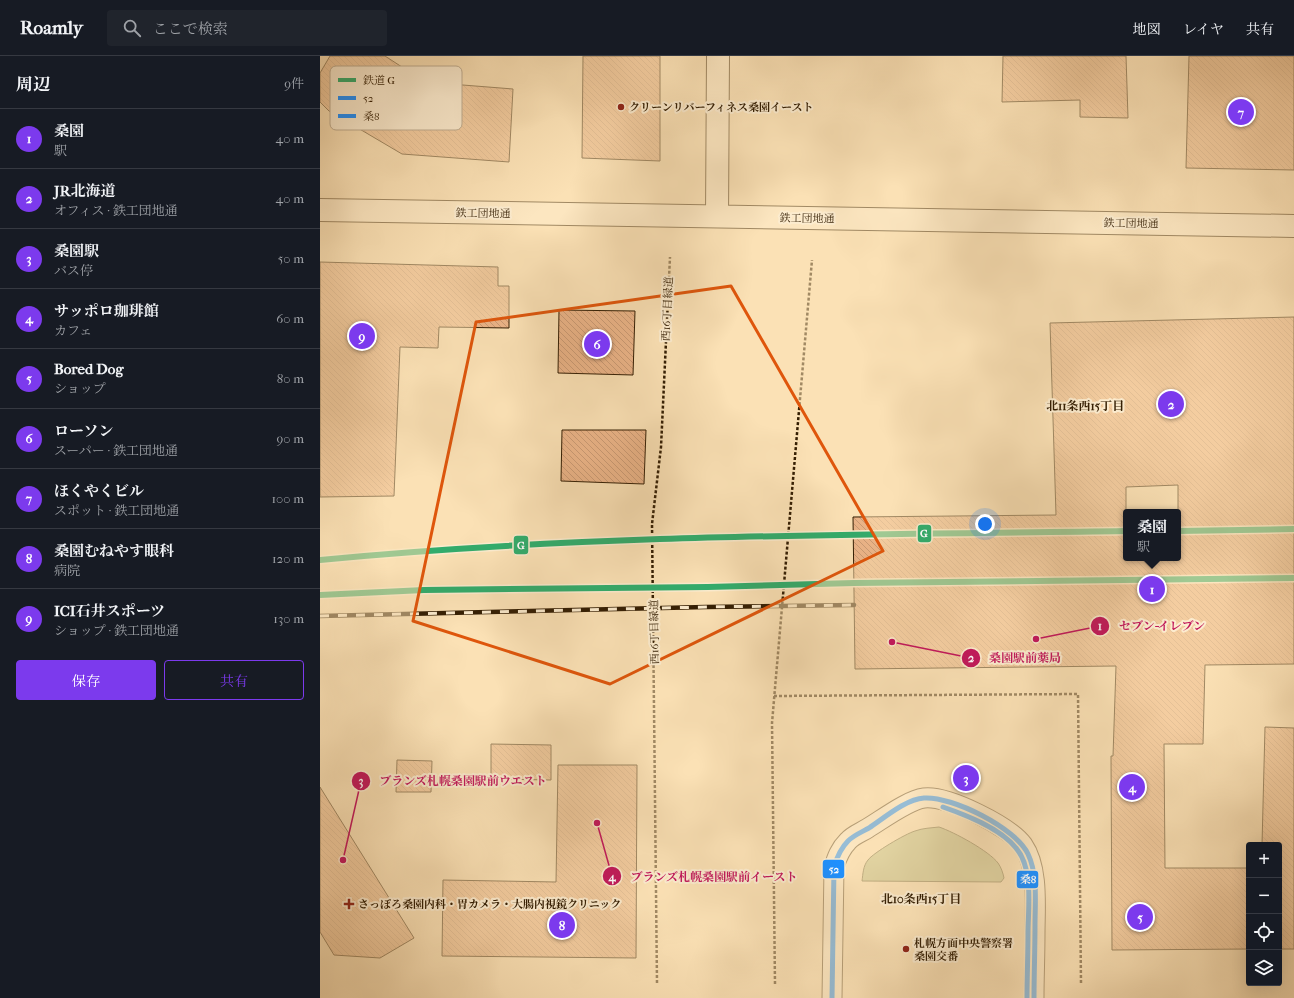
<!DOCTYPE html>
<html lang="ja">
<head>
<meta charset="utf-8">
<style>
	:root { --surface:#171b24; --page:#20242c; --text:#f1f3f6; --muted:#9ea1a6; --line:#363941; --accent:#7c3aed }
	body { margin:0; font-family:"IM FELL French Canon","Noto Serif JP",serif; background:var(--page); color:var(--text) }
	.controls { position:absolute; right:12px; bottom:12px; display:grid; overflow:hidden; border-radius:4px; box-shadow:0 4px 16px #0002 }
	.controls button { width:36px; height:36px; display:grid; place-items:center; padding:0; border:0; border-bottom:1px solid var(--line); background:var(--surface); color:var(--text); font:20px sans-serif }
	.you { position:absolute; left:665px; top:468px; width:14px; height:14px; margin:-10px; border:3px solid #fff; border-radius:50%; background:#1a73e8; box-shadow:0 0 0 6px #1a73e833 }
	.badge { display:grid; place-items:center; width:26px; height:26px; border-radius:50%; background:var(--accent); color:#fff; font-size:13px; font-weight:700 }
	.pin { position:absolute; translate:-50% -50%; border:2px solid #fff; box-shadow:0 1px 4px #0006 }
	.popup { position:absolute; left:803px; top:453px; width:58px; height:52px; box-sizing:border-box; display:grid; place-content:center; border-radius:4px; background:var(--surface); filter:drop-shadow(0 1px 3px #0005); font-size:13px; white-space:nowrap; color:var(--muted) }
	.popup b { font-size:15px; color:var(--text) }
	.popup::after { content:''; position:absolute; left:50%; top:100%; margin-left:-8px; border:8px solid transparent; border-top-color:var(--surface) }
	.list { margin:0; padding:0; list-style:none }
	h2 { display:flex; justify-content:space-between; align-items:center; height:52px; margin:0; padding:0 16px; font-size:17px }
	h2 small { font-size:13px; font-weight:400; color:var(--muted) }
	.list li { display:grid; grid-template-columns:26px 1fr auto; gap:12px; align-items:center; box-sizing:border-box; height:60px; padding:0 16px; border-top:1px solid var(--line) }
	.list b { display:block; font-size:15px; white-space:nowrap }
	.list p { margin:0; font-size:13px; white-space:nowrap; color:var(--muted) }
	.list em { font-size:13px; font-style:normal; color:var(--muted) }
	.actions { display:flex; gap:8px; padding:12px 16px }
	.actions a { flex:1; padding:9px 0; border:1px solid var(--accent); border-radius:4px; text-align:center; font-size:14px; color:var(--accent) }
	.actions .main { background:var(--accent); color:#fff }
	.icon { flex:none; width:22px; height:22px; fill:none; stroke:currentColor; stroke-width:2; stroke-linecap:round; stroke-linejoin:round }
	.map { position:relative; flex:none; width:974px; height:942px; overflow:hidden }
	header { display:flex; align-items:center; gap:24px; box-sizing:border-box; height:56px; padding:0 20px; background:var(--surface); border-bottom:1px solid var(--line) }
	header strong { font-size:19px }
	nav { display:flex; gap:22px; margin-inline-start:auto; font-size:14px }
	.search { width:280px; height:36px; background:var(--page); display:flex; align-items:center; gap:10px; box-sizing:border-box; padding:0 14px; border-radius:4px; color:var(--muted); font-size:15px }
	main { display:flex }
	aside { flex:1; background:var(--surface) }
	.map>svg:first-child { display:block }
	.green { fill:#c2c28b; stroke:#7b7047 }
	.building { fill:url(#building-back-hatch); stroke:#341e03; fill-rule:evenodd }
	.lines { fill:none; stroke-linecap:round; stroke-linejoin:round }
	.lane-casing { stroke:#664f30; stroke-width:21 }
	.secondary-casing { stroke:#341e03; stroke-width:24 }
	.path { stroke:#341e03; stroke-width:2.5; stroke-dasharray:3 2; stroke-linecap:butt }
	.lane { stroke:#fceccf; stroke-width:19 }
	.secondary { stroke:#fceccf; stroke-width:22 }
	.rail-casing { stroke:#341e03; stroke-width:4.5 }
	.rail { stroke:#fceccf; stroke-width:3; stroke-dasharray:9; stroke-linecap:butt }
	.bus-1-casing { stroke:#fceccf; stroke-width:8 }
	.bus-2-casing { stroke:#fceccf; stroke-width:8 }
	.bus-1 { stroke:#1e90ff; stroke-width:5 }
	.bus-2 { stroke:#1e90ff; stroke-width:5 }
	.rail-1-casing { stroke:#fceccf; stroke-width:9 }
	.rail-1 { stroke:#32ac6c; stroke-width:6 }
	.marked { fill:none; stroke:#df560c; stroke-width:3; stroke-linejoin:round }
	.poi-dot { fill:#8f2418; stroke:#fceccf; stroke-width:1.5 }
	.labels { text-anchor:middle; stroke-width:4; stroke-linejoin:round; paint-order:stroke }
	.poi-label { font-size:11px; font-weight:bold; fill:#341e03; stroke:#fceccf; text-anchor:start }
	.street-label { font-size:11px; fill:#341e03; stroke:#fceccf }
	.neighbourhood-label { font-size:12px; font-weight:bold; fill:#341e03; stroke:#fceccf }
	.key { fill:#fceccf; stroke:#c0ae92; stroke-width:1 }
	.key-label { font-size:11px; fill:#341e03 }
	.leader { fill:none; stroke:#c2185b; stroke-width:1.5 }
	.callout-dot { fill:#c2185b; stroke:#fceccf; stroke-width:1.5 }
	.mark-label { font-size:12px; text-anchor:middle; font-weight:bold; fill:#fff }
	.callout-label { font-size:12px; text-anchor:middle; font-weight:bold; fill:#c2185b; stroke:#fceccf; stroke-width:4; stroke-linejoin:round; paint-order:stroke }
	.line-badge { stroke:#fceccf; stroke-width:1.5 }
	.badge-label { font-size:11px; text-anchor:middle; font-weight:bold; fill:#fff }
</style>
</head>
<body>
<header>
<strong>Roamly</strong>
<div class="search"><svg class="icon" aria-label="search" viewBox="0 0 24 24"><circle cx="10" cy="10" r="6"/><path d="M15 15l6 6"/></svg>ここで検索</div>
<nav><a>地図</a><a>レイヤ</a><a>共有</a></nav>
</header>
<main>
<aside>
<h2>周辺<small>9件</small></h2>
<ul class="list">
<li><span class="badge">1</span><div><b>桑園</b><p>駅</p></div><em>40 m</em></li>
<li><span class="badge">2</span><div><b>JR北海道</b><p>オフィス · 鉄工団地通</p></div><em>40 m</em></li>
<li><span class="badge">3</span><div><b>桑園駅</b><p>バス停</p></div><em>50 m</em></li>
<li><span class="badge">4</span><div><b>サッポロ珈琲館</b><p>カフェ</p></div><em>60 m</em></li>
<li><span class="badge">5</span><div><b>Bored Dog</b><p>ショップ</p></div><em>80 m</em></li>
<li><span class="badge">6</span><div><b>ローソン</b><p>スーパー · 鉄工団地通</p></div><em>90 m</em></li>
<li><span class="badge">7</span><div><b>ほくやくビル</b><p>スポット · 鉄工団地通</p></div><em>100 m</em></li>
<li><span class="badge">8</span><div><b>桑園むねやす眼科</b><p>病院</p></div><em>120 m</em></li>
<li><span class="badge">9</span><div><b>ICI石井スポーツ</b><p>ショップ · 鉄工団地通</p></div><em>130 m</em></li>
</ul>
<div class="actions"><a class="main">保存</a><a>共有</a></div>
</aside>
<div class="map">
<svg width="974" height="942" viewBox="0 0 974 942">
	<defs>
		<pattern id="building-back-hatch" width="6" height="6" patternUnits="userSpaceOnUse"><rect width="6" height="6" fill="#ebb488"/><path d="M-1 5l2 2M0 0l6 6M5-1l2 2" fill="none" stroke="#ca9a74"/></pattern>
	</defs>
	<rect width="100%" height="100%" fill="#fbe1b5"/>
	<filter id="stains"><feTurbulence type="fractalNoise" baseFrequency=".005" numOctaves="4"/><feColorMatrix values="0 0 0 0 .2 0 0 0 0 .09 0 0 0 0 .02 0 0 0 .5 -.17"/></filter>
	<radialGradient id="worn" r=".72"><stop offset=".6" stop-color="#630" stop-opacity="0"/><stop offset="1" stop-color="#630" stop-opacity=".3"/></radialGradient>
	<!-- green -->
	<path class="green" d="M619 771C634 776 669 795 678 807 681 811 683 817 684 822L681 826 542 825C543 818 543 810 548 804 553 797 585 778 595 775 603 772 611 772 619 771Z"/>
	<!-- building -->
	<path class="building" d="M10 0H65L105 26 193 33 189 106 82 98 9 55 0 46V17Z
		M263 0H340V105L262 102Z
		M683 0H806L808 62 760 61V44L682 46Z
		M869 0H974V114L866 112Z
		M0 206 178 211V230H189V272L119 271 118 292 80 291 74 440 0 441Z
		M239 254 315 255 313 319 238 317Z
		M974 261V608L885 609 883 688H844L845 812H929V893L792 894 791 700H793L796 610 535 613 533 461 736 459 730 267ZM858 429V502H806V431Z
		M242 374H326L324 428 241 425Z
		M945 671 974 672V893H959V789H942Z
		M171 688 231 689V724L171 723Z
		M77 704 112 705 111 736H76Z
		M238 709H317L316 902 122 900 123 824 236 826Z
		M0 731 94 882 60 902 14 899 0 876Z"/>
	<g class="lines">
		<!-- lane casing -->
		<g class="lane-casing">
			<path id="lane" d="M512 942 514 811C517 801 520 793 528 785 533 779 542 776 548 772 563 763 588 744 604 742 628 739 690 771 703 789 719 812 715 852 715 878 715 900 714 921 714 942"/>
		</g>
		<!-- secondary casing -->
		<g class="secondary-casing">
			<path id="secondary" d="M0 154 974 170
				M397 160 398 0"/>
		</g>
		<!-- path -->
		<path class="path" d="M454 640 758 638 761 928
			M337 927 332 468 341 391 350 201
			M455 928 452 667 492 204"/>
		<!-- lane -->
		<use href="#lane" class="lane"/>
		<!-- secondary -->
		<use href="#secondary" class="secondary"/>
		<!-- rail casing -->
		<g class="rail-casing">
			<path id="rail" d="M0 560 386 551 534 549"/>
		</g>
		<!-- rail -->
		<use href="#rail" class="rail"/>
		<!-- bus-1 casing -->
		<g class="bus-1-casing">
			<path id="bus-1" d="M512 942 514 811C517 801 521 792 528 785 534 779 542 776 549 772 564 762 586 743 604 742 632 740 696 772 708 798 718 819 715 846 715 869 715 894 714 918 714 942"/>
		</g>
		<!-- bus-2 casing -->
		<g class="bus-2-casing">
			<path id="bus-2" d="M623 751C646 759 680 772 696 792 714 813 708 852 708 878 708 899 707 921 707 942"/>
		</g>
		<!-- bus-1 -->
		<use href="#bus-1" class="bus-1"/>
		<!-- bus-2 -->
		<use href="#bus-2" class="bus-2"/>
		<!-- rail-1 casing -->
		<g class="rail-1-casing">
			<path id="rail-1" d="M858 475 974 473
				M0 504C268 478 537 479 806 475
				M0 539 104 534 388 531 534 527 974 522"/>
		</g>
		<!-- rail-1 -->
		<use href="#rail-1" class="rail-1"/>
	</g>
	<!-- marked area -->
	<path d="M0 0H974V942H0ZM411 230 563 495 290 628 93 565 156 266Z" fill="#fbe1b5" fill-opacity=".55" fill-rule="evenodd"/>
	<path class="marked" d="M411 230 563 495 290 628 93 565 156 266Z"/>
	<!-- markers -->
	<g class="poi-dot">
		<circle cx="301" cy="51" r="4"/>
		<path d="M27 842h4v4h4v4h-4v4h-4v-4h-4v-4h4z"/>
		<circle cx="586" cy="893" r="4"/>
	</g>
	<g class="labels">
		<!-- poi labels -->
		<g class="poi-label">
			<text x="309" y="55">クリーンリバーフィネス桑園イースト</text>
			<text x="38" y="852">さっぽろ桑園内科・胃カメラ・大腸内視鏡クリニック</text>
			<text x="594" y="891">札幌方面中央警察署<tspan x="594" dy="13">桑園交番</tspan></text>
		</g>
		<!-- street labels -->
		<g class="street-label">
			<text transform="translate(163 157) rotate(1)" y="4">鉄工団地通</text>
			<text transform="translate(487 162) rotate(1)" y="4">鉄工団地通</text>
			<text transform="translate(811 167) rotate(1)" y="4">鉄工団地通</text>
			<text transform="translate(347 253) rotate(-87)" y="4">西16丁目緑道</text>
			<text transform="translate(334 576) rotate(-91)" y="4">西16丁目緑道</text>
		</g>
		<!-- neighbourhood labels -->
		<g class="neighbourhood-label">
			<text x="765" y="354">北11条西15丁目</text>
			<text x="601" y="847">北10条西15丁目</text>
		</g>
	</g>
	<!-- legend -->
	<rect x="10" y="10" width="132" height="64" rx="6" class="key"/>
	<rect x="18" y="22" width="18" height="4" fill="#32ac6c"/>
	<rect x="18" y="40" width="18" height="4" fill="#1e90ff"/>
	<rect x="18" y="58" width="18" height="4" fill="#1e90ff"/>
	<g class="key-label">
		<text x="43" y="28">鉄道 G</text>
		<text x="43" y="46">52</text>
		<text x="43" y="64">桑8</text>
	</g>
	<!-- callouts -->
	<path class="leader" d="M716 583L780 570M572 586L651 602M23 804L41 725M277 767L292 820"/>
	<g class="callout-dot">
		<circle cx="716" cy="583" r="4"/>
		<circle cx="572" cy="586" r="4"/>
		<circle cx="23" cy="804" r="4"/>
		<circle cx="277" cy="767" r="4"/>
		<circle cx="780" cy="570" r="10"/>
		<circle cx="651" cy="602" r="10"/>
		<circle cx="41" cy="725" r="10"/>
		<circle cx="292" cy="820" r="10"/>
	</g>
	<g class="mark-label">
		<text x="780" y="574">1</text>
		<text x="651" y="606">2</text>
		<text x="41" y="729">3</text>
		<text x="292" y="825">4</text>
	</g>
	<g class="callout-label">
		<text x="842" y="574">セブン-イレブン</text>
		<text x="705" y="606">桑園駅前薬局</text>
		<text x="143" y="729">ブランズ札幌桑園駅前ウエスト</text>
		<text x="394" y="825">ブランズ札幌桑園駅前イースト</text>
	</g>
	<g class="line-badge">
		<rect x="597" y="468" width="15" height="19" rx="4" fill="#32ac6c"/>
		<rect x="193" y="479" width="16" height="20" rx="4" fill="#32ac6c"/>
		<rect x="502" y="803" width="23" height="20" rx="4" fill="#1e90ff"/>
		<rect x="696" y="814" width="23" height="19" rx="4" fill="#1e90ff"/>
	</g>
	<g class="badge-label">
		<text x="604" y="481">G</text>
		<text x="201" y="493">G</text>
		<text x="514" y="817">52</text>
		<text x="708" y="827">桑8</text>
	</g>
	<rect width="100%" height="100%" filter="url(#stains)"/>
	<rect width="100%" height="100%" fill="url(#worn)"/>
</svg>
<div class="controls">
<button>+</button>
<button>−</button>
<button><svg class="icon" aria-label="locate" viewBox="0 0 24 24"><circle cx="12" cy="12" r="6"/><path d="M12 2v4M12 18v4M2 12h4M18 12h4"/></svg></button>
<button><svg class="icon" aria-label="layers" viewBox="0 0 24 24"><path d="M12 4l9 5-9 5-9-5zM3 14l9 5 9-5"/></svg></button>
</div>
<div class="you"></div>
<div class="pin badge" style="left:832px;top:533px">1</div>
<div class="popup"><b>桑園</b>駅</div>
<div class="pin badge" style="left:851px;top:348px">2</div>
<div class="pin badge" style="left:646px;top:722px">3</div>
<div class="pin badge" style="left:812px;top:731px">4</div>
<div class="pin badge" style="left:820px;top:861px">5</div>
<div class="pin badge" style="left:277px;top:288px">6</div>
<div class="pin badge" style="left:921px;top:56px">7</div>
<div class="pin badge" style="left:242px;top:869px">8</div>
<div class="pin badge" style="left:42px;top:280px">9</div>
</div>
</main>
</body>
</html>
